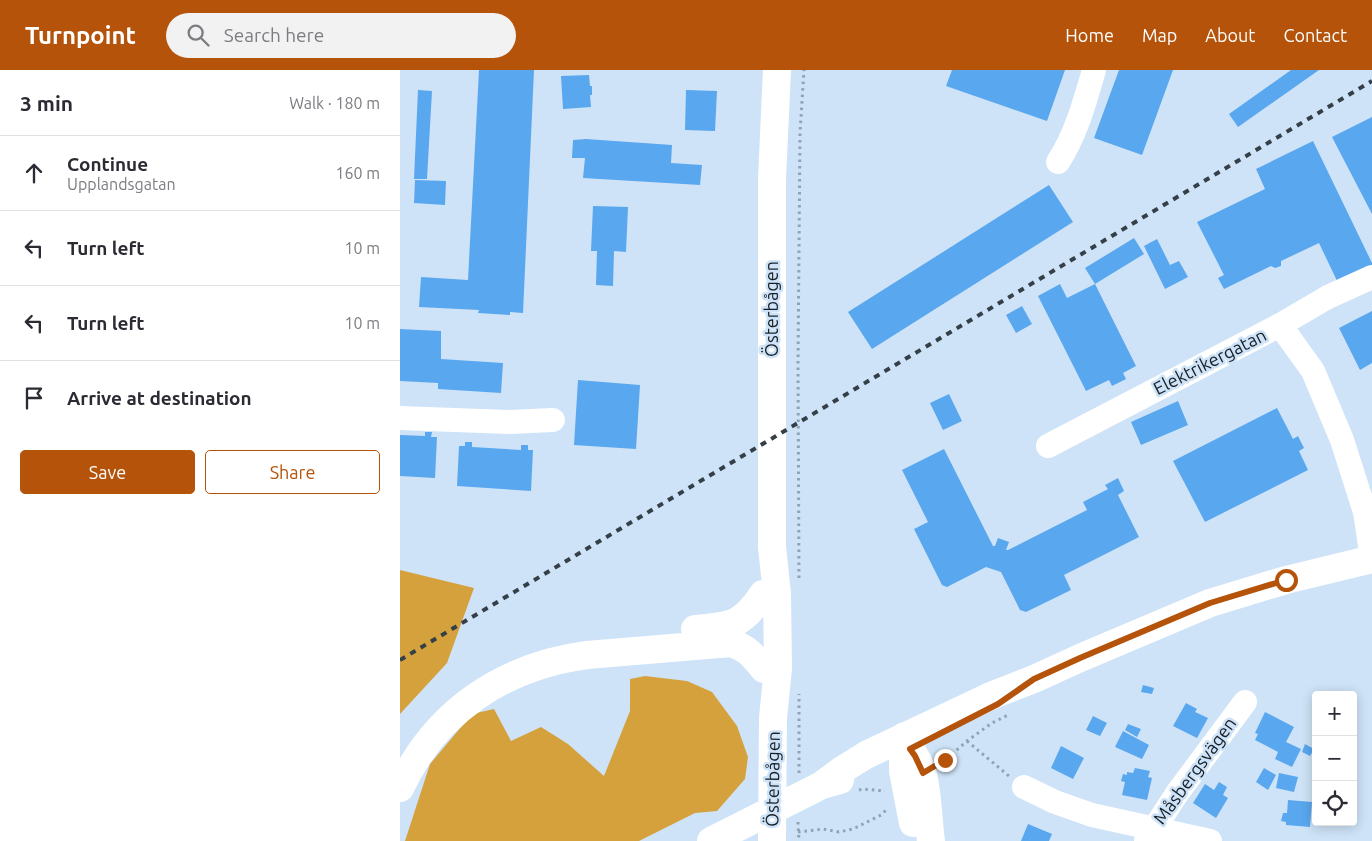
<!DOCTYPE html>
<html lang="en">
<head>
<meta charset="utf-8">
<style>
	:root { --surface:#fff; --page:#f2f2f3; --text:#2b2b33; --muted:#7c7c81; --line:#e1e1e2; --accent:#b45309 }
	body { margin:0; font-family:Ubuntu,sans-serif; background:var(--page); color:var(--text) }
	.controls { position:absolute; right:15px; bottom:15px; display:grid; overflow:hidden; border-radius:5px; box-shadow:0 2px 12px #0003 }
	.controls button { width:45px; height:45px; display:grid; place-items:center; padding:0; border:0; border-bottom:1px solid var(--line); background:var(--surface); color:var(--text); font:25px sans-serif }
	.stop { position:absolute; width:15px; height:15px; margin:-11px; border:4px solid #b45309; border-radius:50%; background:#fff }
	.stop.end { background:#b45309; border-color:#fff; box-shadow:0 1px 5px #0008 }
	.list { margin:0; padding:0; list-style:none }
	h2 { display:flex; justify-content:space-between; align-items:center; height:65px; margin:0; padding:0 20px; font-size:21px }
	h2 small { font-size:16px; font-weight:400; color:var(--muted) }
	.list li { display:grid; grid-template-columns:32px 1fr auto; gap:15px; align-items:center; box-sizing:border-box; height:75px; padding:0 20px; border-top:1px solid var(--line) }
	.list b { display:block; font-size:19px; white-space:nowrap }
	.list p { margin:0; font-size:16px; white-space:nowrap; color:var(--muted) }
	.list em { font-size:16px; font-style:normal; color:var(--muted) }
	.actions { display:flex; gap:10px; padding:15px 20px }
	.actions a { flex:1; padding:11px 0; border:1px solid var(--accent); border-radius:5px; text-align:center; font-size:18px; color:var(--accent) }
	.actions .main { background:var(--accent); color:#fff }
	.icon { flex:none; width:28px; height:28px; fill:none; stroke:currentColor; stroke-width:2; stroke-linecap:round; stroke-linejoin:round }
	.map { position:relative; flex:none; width:972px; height:771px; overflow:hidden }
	header { display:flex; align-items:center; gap:30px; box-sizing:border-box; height:70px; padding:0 25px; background:var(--accent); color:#fff }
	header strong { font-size:24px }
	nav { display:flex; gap:28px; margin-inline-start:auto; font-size:18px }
	.search { width:350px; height:45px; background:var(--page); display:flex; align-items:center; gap:12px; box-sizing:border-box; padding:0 18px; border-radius:28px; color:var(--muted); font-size:19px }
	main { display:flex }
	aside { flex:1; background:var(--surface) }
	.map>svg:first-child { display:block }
	.forest { fill:#d5a13c }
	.building { fill:#59a7ee }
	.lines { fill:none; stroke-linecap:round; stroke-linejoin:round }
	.path { stroke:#91a2b2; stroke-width:3; stroke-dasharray:2.5 4; stroke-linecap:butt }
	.minor { stroke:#fff; stroke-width:24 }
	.major { stroke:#fff; stroke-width:28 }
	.rail { stroke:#343f48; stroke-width:4; stroke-dasharray:6 6; stroke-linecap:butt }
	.route { stroke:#b45309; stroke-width:6 }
	.labels { text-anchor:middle; stroke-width:5; stroke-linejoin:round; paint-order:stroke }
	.street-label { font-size:18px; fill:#171f26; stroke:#cee3f7 }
</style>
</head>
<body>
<header>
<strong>Turnpoint</strong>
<div class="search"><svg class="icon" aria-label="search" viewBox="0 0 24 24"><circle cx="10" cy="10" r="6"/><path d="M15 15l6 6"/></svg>Search here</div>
<nav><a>Home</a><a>Map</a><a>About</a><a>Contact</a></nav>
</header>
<main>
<aside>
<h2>3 min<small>Walk · 180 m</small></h2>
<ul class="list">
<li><svg class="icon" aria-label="ahead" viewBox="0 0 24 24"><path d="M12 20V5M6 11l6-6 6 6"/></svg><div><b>Continue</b><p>Upplandsgatan</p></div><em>160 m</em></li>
<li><svg class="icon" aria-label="left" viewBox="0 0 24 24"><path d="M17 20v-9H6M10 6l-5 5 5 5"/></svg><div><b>Turn left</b></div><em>10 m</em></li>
<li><svg class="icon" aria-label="left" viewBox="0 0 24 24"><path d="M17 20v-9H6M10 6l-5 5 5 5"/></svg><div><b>Turn left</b></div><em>10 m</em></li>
<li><svg class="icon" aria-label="arrive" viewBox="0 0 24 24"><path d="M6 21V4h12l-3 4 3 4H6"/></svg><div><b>Arrive at destination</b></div></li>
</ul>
<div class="actions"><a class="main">Save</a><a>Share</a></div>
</aside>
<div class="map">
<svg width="972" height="771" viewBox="0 0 972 771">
	<rect width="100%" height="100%" fill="#cee3f7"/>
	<!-- forest -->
	<path class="forest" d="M0 500 74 518 47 593 0 644Z
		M245 606 287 611 312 622 337 656 348 687 345 709 317 741 295 743 239 771H5L30 694 72 644 94 639 111 671 141 657 168 674 204 706 230 641V609Z"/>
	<!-- building -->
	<path class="building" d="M79 0H134L123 243 110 242V245L78 243 79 240 19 237 21 207 68 210Z
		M552 0H665L647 51 546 16Z
		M719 0H773L742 85 694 68Z
		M891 0H919L838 57 829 44Z
		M189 5 190 16H192V25H190L191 37 163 39 161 6Z
		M18 20 32 21 27 109H14Z
		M286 20 317 21 315 61 285 60Z
		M972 47V144L932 67Z
		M186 69 272 75 271 93 302 95 300 115 183 108 185 88H172L173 70Z
		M913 71 972 193V199L939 215 919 173 881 191V196L875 198 871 196 824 219 818 208 824 205 797 152 865 119 856 99Z
		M15 110 46 111 45 135 14 133Z
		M649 115 673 152 472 279 448 242Z
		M193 136 228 137 226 182 214 181 213 216 196 215 197 181H191Z
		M734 168 744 184 695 214 685 198Z
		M757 169 770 195 779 191 788 207 765 219 744 176Z
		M660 214 667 228 695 214 736 296 723 303 726 309 712 316 709 310 686 321 638 226Z
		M622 236 632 254 616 263 606 245Z
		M972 241V293L960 300 939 258Z
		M0 259 41 261V289L103 293 101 323 38 319V313L0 311Z
		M178 310 240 315 236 379 174 375Z
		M549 324 562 351 543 360 530 333Z
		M778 331 788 355 741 375 731 352Z
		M877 338 893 369 898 366 904 378 899 381 908 400 805 452 773 391Z
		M25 362H32L31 367H37L35 408 0 406V365L25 366Z
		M65 372H72V377L121 380V375H128V380H133L131 421 57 416 59 376H65Z
		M544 379 593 476H595L598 468 609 472 606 480H608L687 440 683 432 708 419 705 415 718 408 724 421 718 425 739 467 664 505 671 520 626 542 620 540 601 502 586 497 547 517 542 515 514 459 528 452 502 400Z
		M743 615 754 618 752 624 741 622Z
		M786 633 797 639 795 642 808 648 797 668 773 656Z
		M865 642 894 657 886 672 901 679 892 697 875 689 878 682 855 670 858 664 855 663Z
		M693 646 707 653 700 666 686 660Z
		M728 654 741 659 737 667 725 660Z
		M723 661 749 675 742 689 715 677Z
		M905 674 914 679 910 686 902 682Z
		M661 676 684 688 673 709 651 698Z
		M735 698 750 701 748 707 752 708 747 730 722 725 725 712 721 711 723 704 727 705V702L733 703Z
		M864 698 876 705 868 720 856 712Z
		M879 703 898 707 894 722 876 718Z
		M819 712 827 717 823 725 828 728 816 748 793 733 805 714 814 720Z
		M888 730 912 732 910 757 886 755V752L881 751 883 743H887Z
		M628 754 652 764 649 771H621Z"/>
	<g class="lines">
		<!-- path -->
		<path class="path" d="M399 508 398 294 400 63 404 0
			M567 671 609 706
			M542 693 567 671 592 653 610 644
			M399 703V624
			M459 720 463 719 485 721
			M398 752 399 771
			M398 762 423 759 439 762 453 759 481 745 488 738"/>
		<!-- minor -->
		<path class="minor" d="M658 92C676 65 685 31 694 0
			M880 255 928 227 972 207
			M0 348 109 352 153 350
			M648 376 880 255 913 301 942 370 965 442 972 489
			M624 717 655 732 692 745 810 771
			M746 771 778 722 845 632"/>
		<!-- major -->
		<path class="major" d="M295 559C331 556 342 556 363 524
			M505 666C509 679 518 688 522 701 528 721 528 750 531 771
			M510 679 503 693V701L513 753
			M422 715 442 700 466 685 593 625 634 609 680 588 810 533 886 510 972 489
			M0 718C36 641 104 596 187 585L331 573C348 578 353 586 364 599
			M311 771 422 715 440 710
			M372 771 373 648 378 598 377 524 372 477V109L377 0"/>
		<!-- rail -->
		<path class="rail" d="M0 590 972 11"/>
	</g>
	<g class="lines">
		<!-- route -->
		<path class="route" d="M545 690 523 703 515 686 510 679 598 634 634 609 680 588 810 533 886 510"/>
	</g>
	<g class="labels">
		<!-- street labels -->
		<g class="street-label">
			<text transform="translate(372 239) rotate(-90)" y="6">Österbågen</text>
			<text transform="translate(810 292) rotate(-27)" y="6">Elektrikergatan</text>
			<text transform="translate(795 701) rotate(-54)" y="6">Måsbergsvägen</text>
			<text transform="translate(373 709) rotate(-89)" y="6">Österbågen</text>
		</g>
	</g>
</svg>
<div class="controls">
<button>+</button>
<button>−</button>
<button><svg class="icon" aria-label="locate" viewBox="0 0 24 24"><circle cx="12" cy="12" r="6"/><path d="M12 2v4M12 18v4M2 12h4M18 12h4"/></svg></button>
</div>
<div class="stop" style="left:886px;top:510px"></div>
<div class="stop end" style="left:545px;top:690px"></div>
</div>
</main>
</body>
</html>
